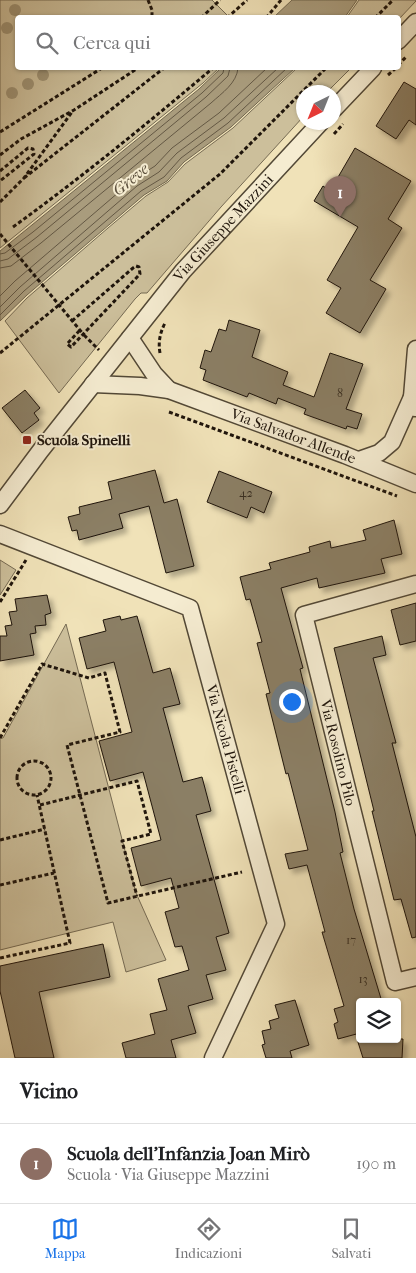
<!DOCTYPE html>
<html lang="it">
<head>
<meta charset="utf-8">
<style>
	:root { --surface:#fff; --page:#f6f6f6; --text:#202124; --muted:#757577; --line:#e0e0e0; --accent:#1a73e8 }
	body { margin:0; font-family:"IM FELL French Canon",serif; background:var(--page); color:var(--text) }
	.controls { position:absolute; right:15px; bottom:15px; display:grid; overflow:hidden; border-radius:5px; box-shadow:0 1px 4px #0004 }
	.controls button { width:45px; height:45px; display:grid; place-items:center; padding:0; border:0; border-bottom:1px solid var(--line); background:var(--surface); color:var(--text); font:25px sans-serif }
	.compass { position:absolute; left:296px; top:85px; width:45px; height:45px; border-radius:50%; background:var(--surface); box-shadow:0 1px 4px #0004; rotate:223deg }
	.you { position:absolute; left:291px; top:701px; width:18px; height:18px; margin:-12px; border:4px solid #fff; border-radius:50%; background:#1a73e8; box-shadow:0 0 0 8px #1a73e833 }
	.badge { display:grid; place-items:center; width:32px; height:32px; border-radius:50%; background:var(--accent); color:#fff; font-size:16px; font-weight:700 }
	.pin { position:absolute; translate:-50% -41px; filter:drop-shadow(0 1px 2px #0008) }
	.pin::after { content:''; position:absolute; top:26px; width:18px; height:15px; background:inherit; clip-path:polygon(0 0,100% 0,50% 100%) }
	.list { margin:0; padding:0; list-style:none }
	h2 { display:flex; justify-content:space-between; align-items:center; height:65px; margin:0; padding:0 20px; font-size:21px }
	h2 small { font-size:16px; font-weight:400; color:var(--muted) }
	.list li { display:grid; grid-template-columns:32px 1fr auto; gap:15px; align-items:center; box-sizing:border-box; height:80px; padding:0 20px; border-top:1px solid var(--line) }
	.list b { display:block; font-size:19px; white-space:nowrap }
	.list p { margin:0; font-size:16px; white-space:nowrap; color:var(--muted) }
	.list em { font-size:16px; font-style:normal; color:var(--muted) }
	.icon { flex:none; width:28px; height:28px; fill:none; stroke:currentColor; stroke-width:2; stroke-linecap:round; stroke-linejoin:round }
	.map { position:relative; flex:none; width:416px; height:1058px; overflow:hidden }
	.search { position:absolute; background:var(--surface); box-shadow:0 1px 4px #0004; left:15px; right:15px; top:15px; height:55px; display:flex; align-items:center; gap:12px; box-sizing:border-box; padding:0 18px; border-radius:5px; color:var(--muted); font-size:19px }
	.sheet { height:145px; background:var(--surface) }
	nav { display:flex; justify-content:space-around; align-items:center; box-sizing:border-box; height:70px; border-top:1px solid var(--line); background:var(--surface); font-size:14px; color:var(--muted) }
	nav a { display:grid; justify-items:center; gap:2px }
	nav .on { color:var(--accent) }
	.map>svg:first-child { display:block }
	.green { fill:#ccbf9b; stroke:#756a53 }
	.water { fill:#a99c7d; stroke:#71664f }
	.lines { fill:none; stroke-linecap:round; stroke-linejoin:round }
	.shore { stroke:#645844; stroke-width:1 }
	.building { fill:#8b7f65; stroke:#1e140b; filter:url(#shadow) }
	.minor-casing { stroke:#524836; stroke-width:19 }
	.path { stroke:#1e140b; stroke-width:3; stroke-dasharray:4 2.5; stroke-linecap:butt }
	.minor { stroke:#f5ecd1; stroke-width:16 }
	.path-bridge { stroke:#1e140b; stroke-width:3; stroke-dasharray:4 2.5; stroke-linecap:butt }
	.tree { fill:#9e9274 }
	.poi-dot { fill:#8f2418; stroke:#f5ecd1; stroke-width:2 }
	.labels { text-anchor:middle; stroke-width:4; stroke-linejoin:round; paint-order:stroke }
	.number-label { font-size:12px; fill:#392f22 }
	.street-label { font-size:15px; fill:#1e140b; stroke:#f5ecd1 }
	.poi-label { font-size:15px; font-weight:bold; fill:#1e140b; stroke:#f5ecd1; text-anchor:start }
	.water-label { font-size:16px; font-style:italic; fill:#5d513e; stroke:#f5ecd1 }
</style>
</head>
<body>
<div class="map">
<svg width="416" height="1058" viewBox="0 0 416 1058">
	<defs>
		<filter id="shadow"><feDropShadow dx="4.5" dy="4.5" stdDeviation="2.5" flood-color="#0004"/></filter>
	</defs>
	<rect width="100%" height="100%" fill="#f0e2b8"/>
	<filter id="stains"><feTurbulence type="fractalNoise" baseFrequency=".004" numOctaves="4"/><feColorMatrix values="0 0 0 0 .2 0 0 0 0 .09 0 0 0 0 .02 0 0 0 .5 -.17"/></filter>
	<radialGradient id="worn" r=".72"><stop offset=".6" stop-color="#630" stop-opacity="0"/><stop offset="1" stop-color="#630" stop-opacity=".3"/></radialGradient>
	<!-- green -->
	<path class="green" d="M0 0H212L229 17 18 18V68H219L203 83 0 248Z
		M359 0H416V1L399 19 347 17Z
		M297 68H351L327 92H304L303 117 221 207 147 293H141L135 299 59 393 5 321 27 298 108 228 146 196 168 182 185 164 233 128Z
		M0 560 16 570 0 595Z
		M66 624 136 893 166 960 126 972 113 922 0 950V738H3Z"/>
	<!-- water -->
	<path class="water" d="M292 0H357L345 17H274Z
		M221 68H295L231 127 184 162 167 181 144 195 27 295 0 321V251L199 89Z"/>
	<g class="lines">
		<!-- shore -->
		<path class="shore" d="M0 254 5 253 33 232 202 93 223 73 224 68
			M0 261 8 259 37 237 206 97 228 76 230 68
			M0 268 11 266 41 243 211 103C222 93 237 83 238 68
			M0 296 15 281 133 180 155 166 172 148 219 113 267 68
			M0 307 20 287 137 186 159 172 177 153 224 118 278 68
			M0 315 24 291 141 191 164 177 181 158 228 123 287 68"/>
	</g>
	<!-- building -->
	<path class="building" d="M404 82 416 89V125L409 120 396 139 376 126Z
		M355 148 411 181 388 219 402 228 370 280 386 289 360 333 326 313 341 288 327 280 358 227 314 201 323 186 330 191Z
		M229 320 260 330 252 357 288 372 283 385 314 397 330 353 363 364 346 409 362 414 357 429 347 426 346 429 304 414 306 409 278 398 276 404 249 393 247 397 203 380 206 370 200 368 205 350 211 352 219 329 226 331Z
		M25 390 40 408 34 413 39 420 22 433 2 408Z
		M155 470 164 503 177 499 194 566 166 573 149 506 119 514 123 528 79 540 77 530 72 531 68 517 80 514 79 507 112 499 108 482Z
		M219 471 272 492 264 513 251 507 247 518 207 502Z
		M394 520 402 554 381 559 385 573 319 588 317 578 281 588 303 668 300 669 335 812 343 852 340 853 354 909 382 1002H360V1033L338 1039 334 1024 338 1022 334 1009 344 1006 322 932H325L307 865 289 869 285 854 308 850 288 773 286 774 266 694 270 693 257 643 262 642 250 599 246 600 240 577 271 569 269 563 310 552 309 547 330 541 331 548 366 540 363 530Z
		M47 595 51 613 45 615 46 625 35 626 36 633 30 634 34 655 0 661V636H7L5 626 12 625 9 612 17 611 15 599Z
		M416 603V641L400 645 391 610Z
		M120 616 121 620 137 616 153 673 170 668 180 704 163 708 183 782 202 777 211 811 196 815 229 933 216 937 226 970 206 975 213 999 188 1006 196 1033 171 1040 176 1058H126L122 1043 155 1034 150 1014 167 1010 158 979 189 970 182 946 175 947 165 912 179 908 171 878 141 886 131 848 161 840 143 772 110 781 99 741 132 732 114 662 87 669 79 638 106 631 103 620Z
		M382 636 386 655 373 658 396 743H392L416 837V937L412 938 401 899 394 900 372 811H374L334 648Z
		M103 944 110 977 39 992 54 1058H15L0 991V966Z
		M295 1000 309 1045 290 1051 292 1058H266L262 1045 265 1044 262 1031 271 1029 269 1021 279 1018 275 1005Z
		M357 1039H403L402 1058H363Z"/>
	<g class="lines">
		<!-- minor casing -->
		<g class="minor-casing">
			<g id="minor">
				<path d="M398 41 416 22"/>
				<path d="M334 109 373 68"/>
				<path d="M130 338 154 374 169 390"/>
				<path id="s1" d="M93 384 140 386 169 390 345 455 416 484"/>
				<path d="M415 408 412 397 416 349"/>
				<path d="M359 460 379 453 392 442 412 397"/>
				<path id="s2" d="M0 505 41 450 183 271 321 122"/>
				<path id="s3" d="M0 534 190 608 276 924 213 1058"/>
				<path id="s4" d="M416 584 304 615 395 982 416 977"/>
			</g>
		</g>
		<!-- path -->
		<path class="path" d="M148 0 152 10V18
			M201 18 220 0
			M227 18 247 0
			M266 18 281 0
			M375 18 393 0
			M398 65 407 56
			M388 75 396 68
			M0 132 102 68
			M334 134 343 124
			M0 155 21 139 74 110 138 68
			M0 171 28 148 33 149 34 154 0 181
			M24 178 164 68
			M0 202 24 178 72 112
			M13 227C82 177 148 123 213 68
			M72 321 133 268 136 266 139 267 140 274 71 347 67 344 80 330
			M84 335 99 350
			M0 353 220 174 326 68
			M160 353C158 342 160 333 165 323
			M169 412 397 496
			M0 602 26 560
			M0 738 42 664 89 678 105 673 120 732 67 745 108 903 242 872
			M17 778a17 17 0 1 1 34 0a17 17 0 1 1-34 0Z
			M40 805 137 781 151 834 122 841 137 896
			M0 840 45 829
			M0 885 54 873
			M0 958 70 943 37 795"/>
		<!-- minor -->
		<use href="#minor" class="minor"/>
		<!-- path-bridge -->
		<path class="path-bridge" d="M0 234 84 335"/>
	</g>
	<!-- trees -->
	<g class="tree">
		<circle cx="15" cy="10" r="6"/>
		<circle cx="7" cy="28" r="6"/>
		<circle cx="43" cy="75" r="6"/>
		<circle cx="28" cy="84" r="6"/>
		<circle cx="12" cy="93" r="6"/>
	</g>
	<!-- markers -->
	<rect class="poi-dot" x="22" y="435" width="10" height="10" rx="2.5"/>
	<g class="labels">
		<!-- number labels -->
		<g class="number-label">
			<text x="340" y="397">8</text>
			<text x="246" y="497">42</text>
			<text x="351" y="944">17</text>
			<text x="363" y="983">13</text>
		</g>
		<!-- street labels -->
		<g class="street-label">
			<text dy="5" stroke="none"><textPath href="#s2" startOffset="356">Via Giuseppe Mazzini</textPath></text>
			<text dy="5" stroke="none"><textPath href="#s1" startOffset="209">Via Salvador Allende</textPath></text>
			<text dy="5" stroke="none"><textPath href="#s3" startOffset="340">Via Nicola Pistelli</textPath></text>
			<text dy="5" stroke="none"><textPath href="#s4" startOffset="258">Via Rosolino Pilo</textPath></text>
		</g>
		<!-- poi labels -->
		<g class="poi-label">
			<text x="37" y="445">Scuola Spinelli</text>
		</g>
		<!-- water labels -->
		<g class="water-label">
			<text transform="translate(130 179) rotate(-39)" y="6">Greve</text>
		</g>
	</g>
	<rect width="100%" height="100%" filter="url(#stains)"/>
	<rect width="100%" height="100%" fill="url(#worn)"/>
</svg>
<div class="controls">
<button><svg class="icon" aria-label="layers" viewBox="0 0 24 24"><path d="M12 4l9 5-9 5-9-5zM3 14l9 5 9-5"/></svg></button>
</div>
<svg class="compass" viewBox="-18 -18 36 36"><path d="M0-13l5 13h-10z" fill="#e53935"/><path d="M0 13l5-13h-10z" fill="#757577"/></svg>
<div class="you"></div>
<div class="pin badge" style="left:340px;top:217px;background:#8d6e63">1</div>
<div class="search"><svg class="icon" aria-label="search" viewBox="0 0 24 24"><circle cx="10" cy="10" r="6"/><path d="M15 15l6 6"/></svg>Cerca qui</div>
</div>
<section class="sheet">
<h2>Vicino<small></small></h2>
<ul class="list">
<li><span class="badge" style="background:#8d6e63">1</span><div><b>Scuola dell'Infanzia Joan Mirò</b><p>Scuola · Via Giuseppe Mazzini</p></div><em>190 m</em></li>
</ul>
</section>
<nav>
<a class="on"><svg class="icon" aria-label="map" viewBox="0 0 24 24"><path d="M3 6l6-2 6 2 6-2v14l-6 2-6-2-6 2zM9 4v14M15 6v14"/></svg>Mappa</a>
<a><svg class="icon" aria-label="directions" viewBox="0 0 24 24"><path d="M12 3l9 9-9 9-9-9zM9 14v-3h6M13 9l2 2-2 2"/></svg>Indicazioni</a>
<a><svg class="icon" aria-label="saved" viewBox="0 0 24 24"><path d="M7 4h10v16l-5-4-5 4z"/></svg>Salvati</a>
</nav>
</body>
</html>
